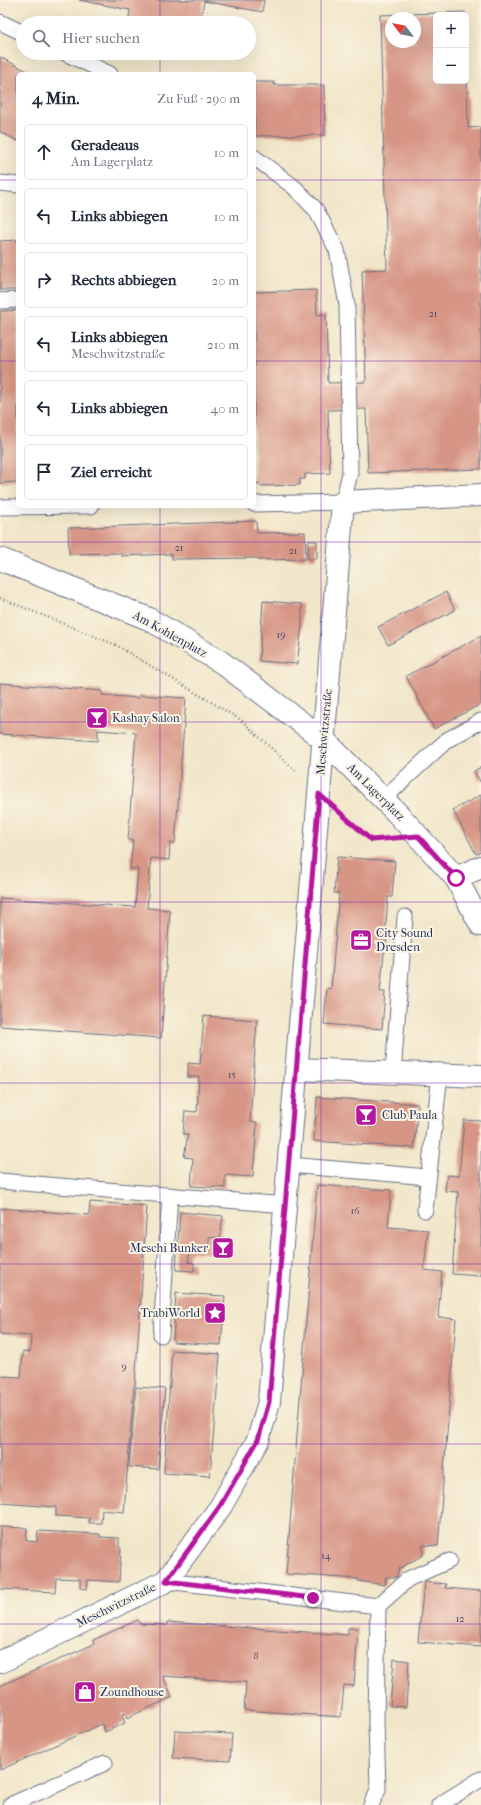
<!DOCTYPE html>
<html lang="de">
<head>
<meta charset="utf-8">
<style>
	:root { --surface:#fff; --page:#f6f6f7; --text:#1f2937; --muted:#747a83; --line:#e0e1e3 }
	body { margin:0; font-family:"IM FELL French Canon",serif; background:var(--page); color:var(--text) }
	.controls { position:absolute; right:12px; top:12px; display:grid; overflow:hidden; border-radius:6px; box-shadow:0 4px 16px #0002 }
	.controls button { width:36px; height:36px; display:grid; place-items:center; padding:0; border:0; border-bottom:1px solid var(--line); background:var(--surface); color:var(--text); font:20px sans-serif }
	.compass { position:absolute; left:385px; top:12px; width:36px; height:36px; border-radius:50%; background:var(--surface); box-shadow:0 4px 16px #0002; rotate:302deg }
	.stop { position:absolute; width:12px; height:12px; margin:-9px; border:3px solid #b5179e; border-radius:50%; background:#fff }
	.stop.end { background:#b5179e; border-color:#fff; box-shadow:0 1px 4px #0008 }
	.list { margin:0; padding:0; list-style:none }
	h2 { display:flex; justify-content:space-between; align-items:center; height:52px; margin:0; padding:0 16px; font-size:17px }
	h2 small { font-size:13px; font-weight:400; color:var(--muted) }
	.list li { display:grid; grid-template-columns:26px 1fr auto; gap:12px; align-items:center; box-sizing:border-box; height:56px; margin:0 8px 8px; padding:0 8px; border:1px solid var(--line); border-radius:6px }
	.list b { display:block; font-size:15px; white-space:nowrap }
	.list p { margin:0; font-size:13px; white-space:nowrap; color:var(--muted) }
	.list em { font-size:13px; font-style:normal; color:var(--muted) }
	.icon { flex:none; width:22px; height:22px; fill:none; stroke:currentColor; stroke-width:2; stroke-linecap:round; stroke-linejoin:round }
	.map { position:relative; flex:none; width:481px; height:1805px; overflow:hidden }
	.search { position:absolute; background:var(--surface); box-shadow:0 4px 16px #0002; left:16px; top:16px; width:240px; height:44px; display:flex; align-items:center; gap:10px; box-sizing:border-box; padding:0 14px; border-radius:22px; color:var(--muted); font-size:15px }
	.panel { position:absolute; background:var(--surface); box-shadow:0 4px 16px #0002; left:16px; top:72px; width:240px; height:436px; border-radius:6px }
	.map>svg:first-child { display:block }
	.building { fill:#d79585; fill-rule:evenodd }
	.lines { fill:none; stroke-linecap:round; stroke-linejoin:round }
	.lane-casing { stroke:#666f83; stroke-width:17 }
	.street-casing { stroke:#666f83; stroke-width:24 }
	.path { stroke:#666f83; stroke-width:2.5; stroke-dasharray:1 3; stroke-linecap:butt }
	.lane { stroke:#fff; stroke-width:15 }
	.street { stroke:#fff; stroke-width:22 }
	.route { stroke:#b5179e; stroke-width:5 }
	.grid { fill:none; stroke:#7b2cbf; stroke-width:1; stroke-opacity:0.55 }
	.labels { text-anchor:middle; stroke-width:4; stroke-linejoin:round; paint-order:stroke }
	.number-label { font-size:10px; fill:#4a4868 }
	.street-label { font-size:12px; fill:#1b2f5e; stroke:#fcf5e5 }
	.poi-label { font-size:12px; fill:#1b2f5e; stroke:#fcf5e5; text-anchor:start }
</style>
</head>
<body>
<div class="map">
<svg width="481" height="1805" viewBox="0 0 481 1805">
	<rect width="100%" height="100%" fill="#fcf5e5"/>
	<filter id="ink" filterUnits="userSpaceOnUse"><feTurbulence type="fractalNoise" baseFrequency=".025" numOctaves="2"/><feDisplacementMap in="SourceGraphic" scale="8" xChannelSelector="R" yChannelSelector="G"/><feConvolveMatrix kernelMatrix="1 2 1 2 8 2 1 2 1" color-interpolation-filters="sRGB"/></filter>
	<filter id="wash" filterUnits="userSpaceOnUse"><feTurbulence type="fractalNoise" baseFrequency=".012" numOctaves="4" result="noise"/><feDisplacementMap in="SourceGraphic" scale="16" xChannelSelector="R" yChannelSelector="G"/><feGaussianBlur stdDeviation="0.9" result="paint"/><feColorMatrix in="noise" values="0 0 0 0 0 0 0 0 0 0 0 0 0 0 0 0 0 1.4 0 .05"/><feComposite in="paint" operator="in"/></filter>
	<g filter="url(#wash)">
		<rect width="100%" height="100%" fill="#f1e6c9"/>
		<g id="blocks">
			<!-- building -->
			<path class="building" d="M79 0H264L262 12 204 1 200 23H128L130 10Z
				M465 12V15H436V81H467L468 128 481 127V469L368 473 366 409 328 410 330 473 305 474V479H300V485L260 486 259 483 254 484V292L316 290 317 315 326 314 328 383 366 382 362 270 387 269 380 15ZM391 18H415V42H391Z
				M0 57 33 74H18V141L0 132Z
				M254 82H274V85H324L325 135 255 136Z
				M18 240V290H0V241Z
				M18 310V482L0 483V311Z
				M256 521 257 533 305 532 306 559 258 560 257 558 172 559V554L121 556V553L69 554 68 528Z
				M308 541H317V559H308Z
				M446 592 455 610 388 645 378 627Z
				M263 601 302 604V625L297 664 259 661Z
				M481 636V704L434 729 406 676Z
				M0 683 102 691V695L139 698V695L186 698 175 843H170L169 860 151 858 147 908 170 910 161 1038 0 1026V898L135 907 138 869H130L133 840H128L136 733 98 730V741L0 734Z
				M481 767V783L474 771Z
				M481 795V852L476 854 453 810Z
				M337 857 395 861 392 897H388L385 936H387L385 953H384L380 992H385L382 1029 324 1024 327 988 331 989 339 893H334Z
				M204 1016 257 1020 250 1122 257 1123 253 1177 225 1175V1188L191 1186 193 1158 184 1157 188 1134H183L185 1111 197 1112 199 1077H188V1063L200 1064Z
				M317 1097 418 1104 414 1148 314 1141Z
				M464 1120 481 1121V1276L452 1274 458 1192 445 1191 447 1175 459 1176Z
				M317 1185 391 1190 388 1227 428 1230 424 1270 442 1272 438 1317 456 1319 438 1546 423 1545V1555L399 1569 397 1577H386L385 1585 358 1581V1579L286 1574Z
				M90 1202 147 1206 135 1386H134L124 1512 102 1510 101 1523H89V1518L56 1516V1507L0 1503V1376L21 1377 23 1351 30 1352 31 1336 0 1334V1208L89 1215Z
				M180 1212 223 1216 220 1238 209 1237V1253L190 1252 188 1262 194 1263V1271L176 1270Z
				M176 1293 225 1296 221 1345 173 1342Z
				M172 1350 220 1354 210 1476 164 1473Z
				M136 1387 165 1389 158 1469 129 1467Z
				M0 1527 27 1528 26 1541H28L37 1542 38 1531 100 1534V1537L119 1538V1548H121L119 1582 88 1580 87 1589 80 1588V1579L56 1578 55 1592 0 1589Z
				M424 1582 446 1584 445 1588 481 1591V1647L418 1642Z
				M138 1620 140 1624 167 1625V1622L348 1635V1628H358L354 1686 344 1685 341 1717 244 1710 246 1682 163 1676 172 1697 127 1718 125 1713 122 1715 125 1723 105 1732 102 1724 0 1770V1686L94 1644 93 1640Z
				M394 1659 409 1661 406 1707 390 1706Z
				M175 1731 232 1734 230 1761 173 1758Z"/>
		</g>
	</g>
	<g filter="url(#ink)">
		<use href="#blocks" fill-opacity="0" stroke="#666f83" stroke-width="1"/>
		<g class="lines">
			<!-- lane casing -->
			<g class="lane-casing">
				<path id="lane" d="M0 22 23 33
					M65 53 110 74
					M254 157 294 187 316 210 337 250 347 305 350 473 343 502 254 504
					M0 183 18 185
					M0 301 18 300
					M0 507 91 506
					M383 799 447 740 481 721
					M393 1073 405 917
					M289 1165 428 1177
					M0 1181 285 1205
					M425 1210 440 1074
					M161 1335 170 1195
					M166 1581 378 1606
					M10 1805 105 1763
					M371 1805 378 1790 376 1721 378 1606 408 1579 449 1561
					M439 1805 481 1779"/>
			</g>
			<!-- street casing -->
			<g class="street-casing">
				<path id="street" d="M0 559 149 619 221 662 323 739 398 814 456 878 481 925
					M456 878 481 867
					M297 1069 481 1076
					M0 1662 166 1581 221 1506 258 1440 269 1402 343 502 481 495"/>
			</g>
			<!-- path -->
			<path class="path" d="M0 598 116 645 241 720 297 772
				M342 814 371 840 389 839"/>
			<!-- lane -->
			<use href="#lane" class="lane"/>
			<!-- street -->
			<use href="#street" class="street"/>
		</g>
	</g>
	<g class="lines" filter="url(#ink)">
		<!-- route -->
		<path class="route" d="M313 1598 166 1581 220 1506 258 1440 269 1402 319 794 371 840 418 836 456 878"/>
	</g>
	<!-- grid -->
	<path class="grid" d="M160 0V23M321 0V1805M160 53V74M0 180H18M254 180H481M0 361H18M254 361H481M160 506V1805M0 542H481M0 722H481M0 902H481M0 1083H481M0 1264H481M0 1444H481M0 1624H481"/>
	<!-- icons -->
	<defs>
		<g id="bar-square" transform="scale(1.15)"><rect x="-9" y="-9" width="18" height="18" rx="4" fill="#b5179e" stroke="#fcf5e5"/><path d="M-6-5H6L.8 .8V4.5H3.5V6h-7V4.5H-.8V.8Z" fill="#fff"/></g>
		<g id="office-square" transform="scale(1.15)"><rect x="-9" y="-9" width="18" height="18" rx="4" fill="#b5179e" stroke="#fcf5e5"/><path d="M-6-3h4V-5.5h4V-3h4V5H-6ZM-1-4.5V-3h2v-1.5ZM-6 0V1H6V0Z" fill="#fff"/></g>
		<g id="sight-square" transform="scale(1.15)"><rect x="-9" y="-9" width="18" height="18" rx="4" fill="#b5179e" stroke="#fcf5e5"/><path d="M0-6L1.8-2.2L6-1.7L2.9 1.2L3.7 5.4L0 3.3L-3.7 5.4L-2.9 1.2L-6-1.7L-1.8-2.2Z" fill="#fff"/></g>
		<g id="shop-square" transform="scale(1.15)"><rect x="-9" y="-9" width="18" height="18" rx="4" fill="#b5179e" stroke="#fcf5e5"/><path d="M-5-2.5h2.3a2.7 3.5 0 0 1 5.4 0H5L5.5 6h-11ZM-1.5-2.5h3a1.5 2.3 0 0 0-3 0Z" fill="#fff"/></g>
	</defs>
	<g fill-rule="evenodd">
		<use href="#bar-square" x="97" y="718"/>
		<use href="#office-square" x="361" y="940"/>
		<use href="#bar-square" x="366" y="1115"/>
		<use href="#bar-square" x="223" y="1248"/>
		<use href="#sight-square" x="215" y="1313"/>
		<use href="#shop-square" x="85" y="1692"/>
	</g>
	<g class="labels">
		<!-- number labels -->
		<g class="number-label">
			<text x="433" y="317">21</text>
			<text x="179" y="551">21</text>
			<text x="293" y="554">21</text>
			<text x="281" y="638">19</text>
			<text x="232" y="1078">15</text>
			<text x="355" y="1214">16</text>
			<text x="124" y="1370">9</text>
			<text x="326" y="1559">14</text>
			<text x="460" y="1622">12</text>
			<text x="256" y="1659">8</text>
		</g>
		<!-- street labels -->
		<g class="street-label">
			<text transform="translate(170 634) rotate(29)" y="4">Am Kohlenplatz</text>
			<text transform="translate(324 732) rotate(-85)" y="4">Meschwitzstraße</text>
			<text transform="translate(376 792) rotate(45)" y="4">Am Lagerplatz</text>
			<text transform="translate(116 1605) rotate(-26)" y="4">Meschwitzstraße</text>
		</g>
		<!-- poi labels -->
		<g class="poi-label">
			<text x="112" y="722">Kashay Salon</text>
			<text x="376" y="937">City Sound<tspan x="376" dy="14">Dresden</tspan></text>
			<text x="382" y="1119">Club Paula</text>
			<text x="208" y="1252" text-anchor="end">Meschi Bunker</text>
			<text x="200" y="1317" text-anchor="end">TrabiWorld</text>
			<text x="100" y="1696">Zoundhouse</text>
		</g>
	</g>
</svg>
<div class="controls">
<button>+</button>
<button>−</button>
</div>
<svg class="compass" viewBox="-18 -18 36 36"><path d="M0-13l5 13h-10z" fill="#e53935"/><path d="M0 13l5-13h-10z" fill="#747a83"/></svg>
<div class="stop" style="left:456px;top:878px"></div>
<div class="stop end" style="left:313px;top:1598px"></div>
<div class="search"><svg class="icon" aria-label="search" viewBox="0 0 24 24"><circle cx="10" cy="10" r="6"/><path d="M15 15l6 6"/></svg>Hier suchen</div>
<section class="panel">
<h2>4 Min.<small>Zu Fuß · 290 m</small></h2>
<ul class="list">
<li><svg class="icon" aria-label="ahead" viewBox="0 0 24 24"><path d="M12 20V5M6 11l6-6 6 6"/></svg><div><b>Geradeaus</b><p>Am Lagerplatz</p></div><em>10 m</em></li>
<li><svg class="icon" aria-label="left" viewBox="0 0 24 24"><path d="M17 20v-9H6M10 6l-5 5 5 5"/></svg><div><b>Links abbiegen</b></div><em>10 m</em></li>
<li><svg class="icon" aria-label="right" viewBox="0 0 24 24"><path d="M7 20v-9h11M14 6l5 5-5 5"/></svg><div><b>Rechts abbiegen</b></div><em>20 m</em></li>
<li><svg class="icon" aria-label="left" viewBox="0 0 24 24"><path d="M17 20v-9H6M10 6l-5 5 5 5"/></svg><div><b>Links abbiegen</b><p>Meschwitzstraße</p></div><em>210 m</em></li>
<li><svg class="icon" aria-label="left" viewBox="0 0 24 24"><path d="M17 20v-9H6M10 6l-5 5 5 5"/></svg><div><b>Links abbiegen</b></div><em>40 m</em></li>
<li><svg class="icon" aria-label="arrive" viewBox="0 0 24 24"><path d="M6 21V4h12l-3 4 3 4H6"/></svg><div><b>Ziel erreicht</b></div></li>
</ul>
</section>
</div>
</body>
</html>
